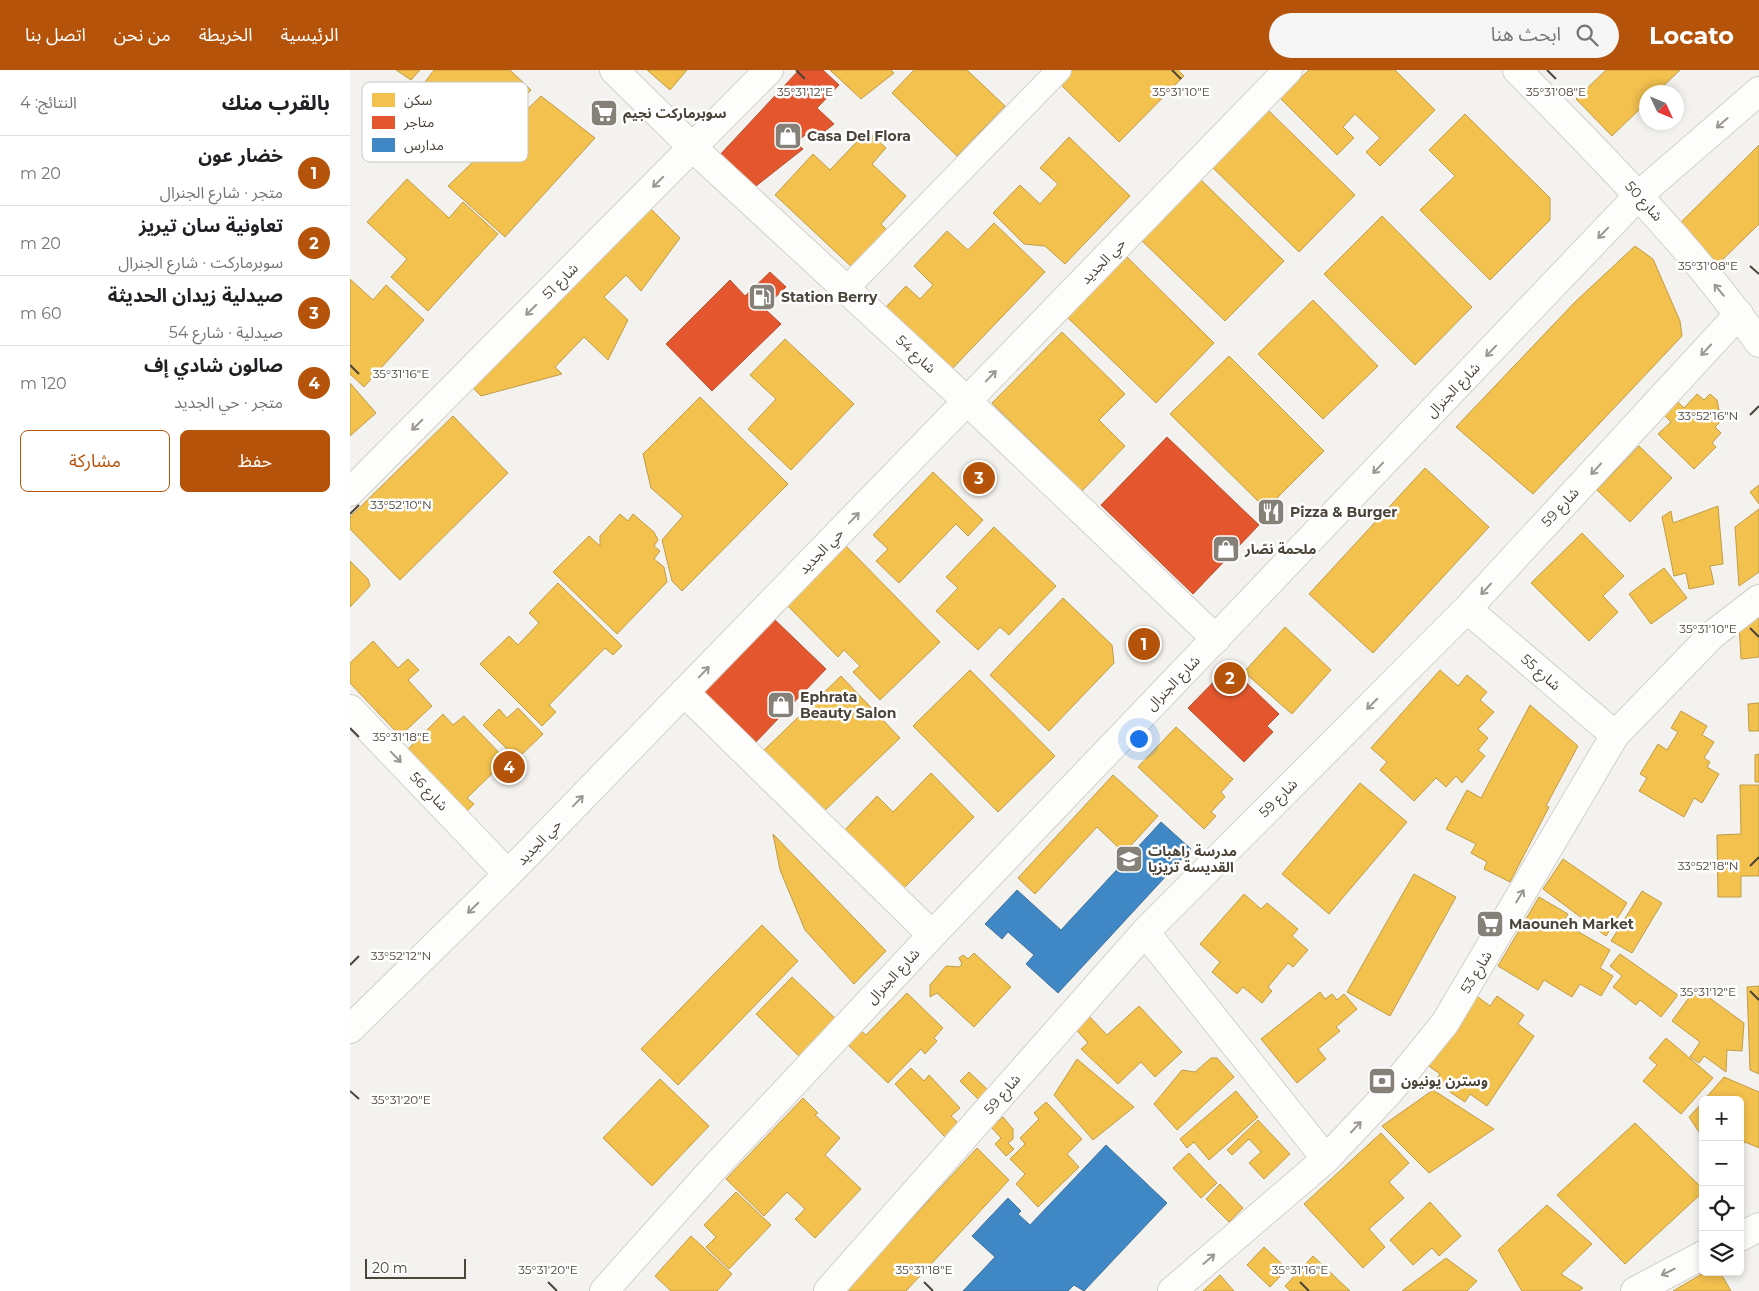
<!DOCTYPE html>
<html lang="ar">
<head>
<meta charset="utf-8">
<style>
	:root { --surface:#fff; --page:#f6f6f6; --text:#202124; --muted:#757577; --line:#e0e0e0; --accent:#b45309 }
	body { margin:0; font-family:Montserrat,"Noto Sans Arabic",sans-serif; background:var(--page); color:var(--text); direction:rtl }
	.controls { position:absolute; right:15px; bottom:15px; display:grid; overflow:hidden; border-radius:8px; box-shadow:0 2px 8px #0003 }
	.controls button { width:45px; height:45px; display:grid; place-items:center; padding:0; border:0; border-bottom:1px solid var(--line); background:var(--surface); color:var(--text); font:25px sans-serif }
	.compass { position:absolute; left:1289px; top:15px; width:45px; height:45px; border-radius:50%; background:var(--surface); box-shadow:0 2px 8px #0003; rotate:134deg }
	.scale { position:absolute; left:15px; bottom:12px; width:101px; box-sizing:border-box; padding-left:5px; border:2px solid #4b4439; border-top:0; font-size:14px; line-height:18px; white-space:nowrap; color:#4b4439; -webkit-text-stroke:4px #fff; paint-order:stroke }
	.you { position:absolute; left:788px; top:668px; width:18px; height:18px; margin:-12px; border:4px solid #fff; border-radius:50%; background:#1a73e8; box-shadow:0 0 0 8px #1a73e833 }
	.badge { display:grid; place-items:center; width:32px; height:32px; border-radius:50%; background:var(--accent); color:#fff; font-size:16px; font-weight:700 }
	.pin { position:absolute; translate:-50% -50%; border:2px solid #fff; box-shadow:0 1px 5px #0006 }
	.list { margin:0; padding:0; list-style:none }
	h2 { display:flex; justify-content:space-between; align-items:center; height:65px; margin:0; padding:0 20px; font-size:21px }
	h2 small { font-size:16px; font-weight:400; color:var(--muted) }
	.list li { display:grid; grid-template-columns:32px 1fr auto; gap:15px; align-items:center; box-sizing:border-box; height:70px; padding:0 20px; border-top:1px solid var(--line) }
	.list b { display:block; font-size:19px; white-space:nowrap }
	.list p { margin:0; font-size:16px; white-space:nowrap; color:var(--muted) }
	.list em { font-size:16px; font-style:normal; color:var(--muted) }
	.actions { display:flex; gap:10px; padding:15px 20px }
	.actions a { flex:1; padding:11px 0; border:1px solid var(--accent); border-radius:8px; text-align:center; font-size:18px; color:var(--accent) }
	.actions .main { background:var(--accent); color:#fff }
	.icon { flex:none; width:28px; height:28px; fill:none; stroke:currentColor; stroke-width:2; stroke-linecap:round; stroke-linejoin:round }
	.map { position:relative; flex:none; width:1409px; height:1221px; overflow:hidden; direction:ltr }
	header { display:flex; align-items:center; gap:30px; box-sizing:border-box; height:70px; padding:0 25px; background:var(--accent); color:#fff }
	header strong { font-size:24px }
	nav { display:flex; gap:28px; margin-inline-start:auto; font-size:18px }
	.search { width:350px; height:45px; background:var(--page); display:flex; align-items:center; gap:12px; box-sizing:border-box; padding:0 18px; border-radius:28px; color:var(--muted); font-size:19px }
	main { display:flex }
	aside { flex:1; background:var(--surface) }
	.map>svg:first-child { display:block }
	.homes { fill:#f2c14e; stroke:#c09c48 }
	.shops { fill:#e4572e; stroke:#b65131 }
	.schools { fill:#3f88c5; stroke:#43749b }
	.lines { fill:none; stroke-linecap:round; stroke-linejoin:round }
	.pedestrian-casing { stroke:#d2d0cb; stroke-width:26 }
	.minor-casing { stroke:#d2d0cb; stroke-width:30 }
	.pedestrian { stroke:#fdfdfc; stroke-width:24 }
	.minor { stroke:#fdfdfc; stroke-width:28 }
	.oneway { stroke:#9b9791 }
	.ticks { fill:none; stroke:#4b4439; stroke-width:2 }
	.labels { text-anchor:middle; stroke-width:5; stroke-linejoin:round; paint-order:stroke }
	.poi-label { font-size:14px; font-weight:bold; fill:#4b4439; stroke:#fff; text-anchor:start }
	.street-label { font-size:14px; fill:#4b4439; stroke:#fff }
	.key { fill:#fff; stroke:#c9c7c4; stroke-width:1 }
	.key-label { font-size:14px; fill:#4b4439 }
	.ticks-label { font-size:12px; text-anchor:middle; fill:#4b4439; stroke:#fff; stroke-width:5; stroke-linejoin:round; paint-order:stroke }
</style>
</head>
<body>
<header>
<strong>Locato</strong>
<div class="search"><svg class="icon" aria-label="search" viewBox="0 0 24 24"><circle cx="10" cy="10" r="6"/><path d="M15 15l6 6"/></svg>ابحث هنا</div>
<nav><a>الرئيسية</a><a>الخريطة</a><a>من نحن</a><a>اتصل بنا</a></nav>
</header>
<main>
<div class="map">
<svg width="1409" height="1221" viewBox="0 0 1409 1221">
	<rect width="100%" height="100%" fill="#f4f2ee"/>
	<!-- homes -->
	<path class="homes" d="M46 0H70L61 10Z
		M84 0H160L181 20 131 73 72 16Z
		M297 0H337L320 20Z
		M480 0H541L544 3 511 29Z
		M564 0H617L655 36 607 86 542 23Z
		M716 0H828L834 6 769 72 706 10Z
		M959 0H1045L1085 40 1030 96 1016 82 1030 68 1005 44 993 57 1004 68 987 85 930 28Z
		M1256 0H1330L1307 22H1296V33L1262 66 1226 29Z
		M191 26 245 68 155 167 98 116Z
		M915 37 1005 125 949 182 859 94Z
		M1115 44 1200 128V150L1140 210 1070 140 1105 106 1079 80Z
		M517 61 536 78 522 94 556 126 531 154 542 165 507 202 425 125 463 84 480 100Z
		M719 67 780 126 715 194 695 176 674 174 643 143 670 115 690 134 708 114 690 98Z
		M1409 75V154L1363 199 1324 159Z
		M847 106 934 191 875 251 788 167Z
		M57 109 99 148 113 132 148 164 78 241 41 207 57 189 17 152Z
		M301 139 330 168 291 221 276 205 254 227 278 250 258 290 234 267 205 297 212 304 131 326 123 318Z
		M1032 146 1122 237 1065 295 974 204Z
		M644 153 695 202 601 300 535 238 556 216 570 229 583 215 564 196 597 161 618 180Z
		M1285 176 1303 189 1330 251 1332 266 1183 424 1106 357 1225 232Z
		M774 184 864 273 806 333 715 245Z
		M0 209 23 230 36 215 74 250 14 317 0 304Z
		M963 230 1028 296 973 349 908 284Z
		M712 262 775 324 749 350 775 376 732 421 642 333Z
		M435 269 504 334 441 400 398 359 426 329 400 305Z
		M879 286 974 381 916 439 820 344Z
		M0 313 26 343 0 366Z
		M1347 324 1354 330 1360 324 1367 330 1371 351 1365 357 1371 363 1362 373 1366 377 1344 399 1308 364 1321 352 1311 342 1324 328 1334 338Z
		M350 327 438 414 332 521 322 511 312 470 333 446 301 418 293 384Z
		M103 346 158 403 50 510 0 459V447Z
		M1289 376 1322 408 1280 452 1247 420Z
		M1075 398 1139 457 1023 583 959 524Z
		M583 402 633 450 618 466 606 454 549 513 526 491 538 479 523 465Z
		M1409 415V434L1400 422Z
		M1368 436 1373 494 1360 496 1364 514 1339 519 1336 503 1324 506 1312 447 1321 441 1323 453Z
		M1409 439V502L1389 516 1385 457Z
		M270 444 278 451 283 444 304 462 308 470 304 476 310 481 304 489 314 497 317 512 267 564 203 502 239 466 250 476V466Z
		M644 457 706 516 659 565 650 557 628 580 586 541 608 518 596 507Z
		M1232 463 1274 506 1253 526 1268 542 1239 571 1181 513Z
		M495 475 590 572 530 630 503 602 510 596 494 580 488 587 435 533Z
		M0 491 18 509 20 516 0 537Z
		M1314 498 1337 528 1301 554 1279 524Z
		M208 513 272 576 263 585 255 578 199 635 206 642 192 656 130 594 159 566 168 575 189 553 179 543Z
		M713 528 762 575 764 593 699 661 640 605Z
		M1409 540V587L1391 589 1389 554Z
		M935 557 981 600 942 644 894 602Z
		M23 571 48 598 58 589 69 600 58 610 82 636 50 666 0 613V593Z
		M620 600 705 686 648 742 563 656Z
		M1090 600 1108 616 1117 605 1137 622 1130 630 1144 642 1128 659 1138 668 1128 680 1135 686 1112 713 1106 706 1096 717 1086 708 1064 731 1030 700 1037 692 1021 678Z
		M491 606 550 668 469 746 410 684Z
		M1409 633V661H1399L1398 634Z
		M1180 635 1228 676 1196 736 1199 737 1160 812 1134 799 1137 792 1121 783 1126 774 1096 759 1117 720 1131 728Z
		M168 638 193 664 167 689 133 655 149 639 157 648Z
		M1331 641 1357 656 1352 665 1364 672 1354 688 1360 692 1357 697 1369 704 1352 733 1344 728 1334 747 1289 721 1297 708 1290 704 1308 674 1317 680 1328 662 1321 658Z
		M93 644 103 655 114 646 156 690 117 728 124 734 117 741 57 680Z
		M826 657 883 709 871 722 875 727 861 742 866 746 854 759 788 697Z
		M1409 684V712H1405V685Z
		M581 703 624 747 550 822 491 764 527 726 543 742Z
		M763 705 808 746 774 783 747 757 685 824 668 808Z
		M1010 713 1057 752 979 844 932 804Z
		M1390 715H1409V806H1391V827H1368L1367 765 1391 764Z
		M423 764 536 881 504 914 455 860 430 800Z
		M1213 789 1277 833 1256 866 1193 819Z
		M1064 804 1106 827 1040 946 997 922Z
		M1292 821 1312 833 1282 883 1261 871Z
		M894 824 911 839 917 833 948 859 942 866 958 880 943 897 938 893 918 917 922 921 912 933 893 917 887 924 862 902 870 892 850 874Z
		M1189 827 1218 844 1213 853 1260 880 1250 898 1263 906 1251 926 1230 914 1222 927 1194 910 1188 920 1148 896Z
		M412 855 448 891 328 1015 291 979Z
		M624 883 661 917 624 957 587 923 580 927V915L596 896 609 897 612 894 609 888 613 885 618 889Z
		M1270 884 1328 925 1311 947 1290 930 1286 935 1263 917 1272 906 1260 896Z
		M442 907 490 953 454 991 406 944Z
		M1409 916V1004L1400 1000 1397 917Z
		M1346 918 1394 953 1392 981 1377 980 1376 1002 1354 986 1349 993 1340 987 1350 972 1322 951Z
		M970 922 975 929 982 924 987 930 994 924 1007 939 986 957 990 961 968 979 976 989 947 1013 911 969Z
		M557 923 593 958 584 968 587 971 575 984 571 979 538 1013 496 973 509 959 516 965Z
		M1124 924 1140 936 1147 926 1174 945 1168 954 1184 966 1137 1036 1120 1024 1115 1032 1085 1012 1090 1004 1076 994Z
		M789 936 832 982 805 1007 791 992 768 1014 731 979 738 973 724 957 738 945 757 965Z
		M1316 968 1363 1008 1331 1044 1293 1011 1307 995 1299 988Z
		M861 988H867L884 1007 827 1060 804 1034 832 1000 845 1002Z
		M727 989 784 1037 743 1070 704 1025Z
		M561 998 574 1011 579 1005 610 1038 601 1046 609 1054 595 1067 545 1014Z
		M619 1002 639 1021 629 1030 610 1011Z
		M1374 1007 1409 1022V1078L1395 1072 1390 1078V1030H1354Z
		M310 1009 359 1056 302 1116 253 1068Z
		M1083 1020 1144 1059 1079 1103 1032 1056Z
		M886 1021 908 1047 859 1090 844 1072 837 1078 830 1069Z
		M453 1028 468 1043 465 1045 490 1068 475 1085 511 1119 465 1168 445 1149 455 1139 437 1122 414 1146 376 1109Z
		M696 1032 732 1069 717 1084 729 1097 688 1137 666 1114 675 1104 660 1089 675 1074 670 1068 689 1049 684 1043Z
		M1353 1032V1068L1339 1047Z
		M653 1047 663 1059V1069L658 1073 664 1079 656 1086 645 1074 651 1068 641 1057Z
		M908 1050 940 1084 914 1109 899 1093 911 1082 899 1069 882 1085 877 1080Z
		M1285 1053 1353 1119V1122L1275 1194 1207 1125Z
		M1031 1063 1059 1093 1039 1112 1054 1128 1019 1159 1035 1177 1013 1198 954 1134Z
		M627 1078 659 1110 556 1221H495Z
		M839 1083 867 1113 851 1128 823 1098Z
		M870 1114 893 1138 879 1152 856 1129Z
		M386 1122 421 1155 379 1199 356 1177 366 1167 354 1155Z
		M1080 1132 1111 1166 1089 1186 1082 1178 1063 1195 1040 1170Z
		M1197 1135 1242 1174 1211 1204 1233 1218 1229 1221H1172L1148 1180Z
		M341 1166 382 1204 367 1221H321L305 1206Z
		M914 1177 937 1199 920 1217 897 1195Z
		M963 1186 1000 1221H940L935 1216Z
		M1096 1188 1127 1211 1117 1221H1052Z
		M1355 1202H1370L1381 1221H1323Z
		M870 1205 884 1221H853Z"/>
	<!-- shops -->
	<path class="shops" d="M449 0H473L489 15 467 38 484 54 462 71 455 65 446 73 453 79 401 120 367 88Z
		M420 202 436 217 414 238 431 254 362 321 316 274 380 210 395 226Z
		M817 367 909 455 843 524 751 435Z
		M422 547 476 599 404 674 350 622Z
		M879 596 929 644 917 656 923 662 894 692 838 638Z"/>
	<!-- schools -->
	<path class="schools" d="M811 752 841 779 708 923 676 894 684 885 658 862 652 869 635 854 667 820 711 860Z
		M756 1075 817 1133 734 1221 724 1215 718 1221H613L645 1187 622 1166 658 1128 671 1141 668 1144 680 1155Z"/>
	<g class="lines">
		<!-- pedestrian casing -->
		<g class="pedestrian-casing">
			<path id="pedestrian" d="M496 219 709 0"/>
		</g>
		<!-- minor casing -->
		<g class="minor-casing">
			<path id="minor" d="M264 0 343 78 617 331 866 569
				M1167 0C1252 87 1339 173 1409 273
				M0 422 419 0
				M1117 539 1265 665
				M334 622 582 865
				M0 639 158 804
				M795 862 976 1089
				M0 959 158 804 938 0
				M1390 1167 1409 1157
				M254 1221 364 1098 582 865 1290 124 1409 21
				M478 1221 795 862 1117 539 1389 244
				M822 1221 976 1089 1039 1022 1095 953 1265 665 1362 565 1409 529
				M1285 1221 1353 1185"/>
		</g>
		<!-- pedestrian -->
		<use href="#pedestrian" class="pedestrian"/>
		<!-- minor -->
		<use href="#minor" class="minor"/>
	</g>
	<!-- one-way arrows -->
	<defs><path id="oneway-shaft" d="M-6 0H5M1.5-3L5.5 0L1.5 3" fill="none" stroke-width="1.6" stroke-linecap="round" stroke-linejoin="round" transform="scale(1.25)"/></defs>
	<g class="oneway">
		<use href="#oneway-shaft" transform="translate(1372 53) rotate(139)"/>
		<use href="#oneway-shaft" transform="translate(308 112) rotate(135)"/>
		<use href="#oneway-shaft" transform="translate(1253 163) rotate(134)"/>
		<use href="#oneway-shaft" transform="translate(1369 220) rotate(-130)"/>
		<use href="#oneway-shaft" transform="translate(181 240) rotate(135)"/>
		<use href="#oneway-shaft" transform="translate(1356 280) rotate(133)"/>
		<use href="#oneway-shaft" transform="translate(1141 281) rotate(134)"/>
		<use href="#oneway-shaft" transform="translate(641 306) rotate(-46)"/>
		<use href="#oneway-shaft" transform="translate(67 355) rotate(135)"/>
		<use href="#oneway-shaft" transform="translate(1028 398) rotate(134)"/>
		<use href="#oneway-shaft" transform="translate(1246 399) rotate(133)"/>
		<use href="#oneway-shaft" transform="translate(504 448) rotate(-46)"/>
		<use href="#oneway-shaft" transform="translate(1136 519) rotate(133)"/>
		<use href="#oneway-shaft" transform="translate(354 602) rotate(-46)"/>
		<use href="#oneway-shaft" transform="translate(1022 634) rotate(135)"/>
		<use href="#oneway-shaft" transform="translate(46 687) rotate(46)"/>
		<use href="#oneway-shaft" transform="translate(228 731) rotate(-46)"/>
		<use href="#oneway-shaft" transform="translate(1170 826) rotate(-59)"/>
		<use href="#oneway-shaft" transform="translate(123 838) rotate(136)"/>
		<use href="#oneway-shaft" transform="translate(1006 1057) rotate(-47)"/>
		<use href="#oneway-shaft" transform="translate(859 1189) rotate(-41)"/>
		<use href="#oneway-shaft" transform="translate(1318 1202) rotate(154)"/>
	</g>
	<!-- ticks -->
	<path class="ticks" d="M446 0 455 9M822 0 831 9M1197 0 1206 9M1400 196 1409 204M0 295 9 304M1400 345 1409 336M0 444 9 435M1400 558 1409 567M0 658 9 667M1400 796 1409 787M0 895 9 886M1400 921 1409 930M0 1021 9 1029M198 1212 207 1221M574 1212 583 1221M950 1212 959 1221"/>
	<!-- icons -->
	<defs>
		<g id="supermarket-square" transform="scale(1.4375)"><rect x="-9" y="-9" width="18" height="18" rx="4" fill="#868178" stroke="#fff"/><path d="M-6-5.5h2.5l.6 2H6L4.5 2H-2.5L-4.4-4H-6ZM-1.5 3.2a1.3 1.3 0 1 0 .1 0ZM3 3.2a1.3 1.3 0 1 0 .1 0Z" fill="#fff"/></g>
		<g id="shop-square" transform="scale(1.4375)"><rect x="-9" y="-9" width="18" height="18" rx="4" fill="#868178" stroke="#fff"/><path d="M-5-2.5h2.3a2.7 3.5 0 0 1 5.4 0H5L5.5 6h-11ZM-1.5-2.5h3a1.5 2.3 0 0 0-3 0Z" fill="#fff"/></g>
		<g id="fuel-square" transform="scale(1.4375)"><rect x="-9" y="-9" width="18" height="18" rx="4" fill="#868178" stroke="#fff"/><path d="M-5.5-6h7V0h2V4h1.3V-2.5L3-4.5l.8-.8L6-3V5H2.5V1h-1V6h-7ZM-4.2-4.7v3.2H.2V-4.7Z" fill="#fff"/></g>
		<g id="restaurant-square" transform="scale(1.4375)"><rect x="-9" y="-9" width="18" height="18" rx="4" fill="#868178" stroke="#fff"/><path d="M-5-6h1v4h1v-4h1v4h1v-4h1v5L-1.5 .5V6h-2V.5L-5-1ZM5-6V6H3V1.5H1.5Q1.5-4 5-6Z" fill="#fff"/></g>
		<g id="school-square" transform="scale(1.4375)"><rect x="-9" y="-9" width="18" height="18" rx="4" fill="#868178" stroke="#fff"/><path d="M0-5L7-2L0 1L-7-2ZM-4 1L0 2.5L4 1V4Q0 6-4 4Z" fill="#fff"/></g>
		<g id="bank-square" transform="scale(1.4375)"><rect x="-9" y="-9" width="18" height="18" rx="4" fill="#868178" stroke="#fff"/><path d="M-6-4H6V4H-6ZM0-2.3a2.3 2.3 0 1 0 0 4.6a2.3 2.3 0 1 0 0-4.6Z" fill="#fff"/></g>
	</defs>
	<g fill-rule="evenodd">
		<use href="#supermarket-square" x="254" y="43"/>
		<use href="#shop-square" x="438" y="66"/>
		<use href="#fuel-square" x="412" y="227"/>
		<use href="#restaurant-square" x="921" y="442"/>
		<use href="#shop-square" x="876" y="479"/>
		<use href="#shop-square" x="431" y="635"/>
		<use href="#school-square" x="779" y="789"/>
		<use href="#supermarket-square" x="1140" y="854"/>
		<use href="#bank-square" x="1032" y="1011"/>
	</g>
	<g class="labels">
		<!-- poi labels -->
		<g class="poi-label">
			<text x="273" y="48">سوبرماركت نجيم</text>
			<text x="457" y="71">Casa Del Flora</text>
			<text x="431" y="232">Station Berry</text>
			<text x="940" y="447">Pizza &amp; Burger</text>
			<text x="895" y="484">ملحمة نصّار</text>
			<text x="450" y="632">Ephrata<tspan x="450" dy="16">Beauty Salon</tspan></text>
			<text x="798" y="786">مدرسة راهبات<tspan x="798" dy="16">القديسة تريزيا</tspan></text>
			<text x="1159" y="859">Maouneh Market</text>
			<text x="1051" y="1016">وسترن يونيون</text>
		</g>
		<!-- street labels -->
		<g class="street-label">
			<text transform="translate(1294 131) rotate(48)" y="5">شارع 50</text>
			<text transform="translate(753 191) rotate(-46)" y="5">حي الجديد</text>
			<text transform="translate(210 211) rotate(-45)" y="5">شارع 51</text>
			<text transform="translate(566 284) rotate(43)" y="5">شارع 54</text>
			<text transform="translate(1103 320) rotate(-46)" y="5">شارع الجنرال</text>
			<text transform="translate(1210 437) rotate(-47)" y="5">شارع 59</text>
			<text transform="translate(471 481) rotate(-46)" y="5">حي الجديد</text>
			<text transform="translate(1191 602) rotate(41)" y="5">شارع 55</text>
			<text transform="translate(823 613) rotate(-46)" y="5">شارع الجنرال</text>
			<text transform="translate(79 721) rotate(46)" y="5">شارع 56</text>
			<text transform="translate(928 728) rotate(-45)" y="5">شارع 59</text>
			<text transform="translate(189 772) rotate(-46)" y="5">حي الجديد</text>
			<text transform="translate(1126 902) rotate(-59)" y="5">شارع 53</text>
			<text transform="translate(543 906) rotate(-47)" y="5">شارع الجنرال</text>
			<text transform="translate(652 1024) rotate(-49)" y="5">شارع 59</text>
		</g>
	</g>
	<!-- legend -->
	<rect x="12" y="12" width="166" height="80" rx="8" class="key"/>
	<rect x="22" y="23" width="23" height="14" fill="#f2c14e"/>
	<rect x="22" y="46" width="23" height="13" fill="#e4572e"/>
	<rect x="22" y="68" width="23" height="14" fill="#3f88c5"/>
	<g class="key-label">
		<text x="54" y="35">سكن</text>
		<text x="54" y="57">متاجر</text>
		<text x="54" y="80">مدارس</text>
	</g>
	<g class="ticks-label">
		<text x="455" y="26">35°31'12"E</text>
		<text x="831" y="26">35°31'10"E</text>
		<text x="1206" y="26">35°31'08"E</text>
		<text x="1358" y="200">35°31'08"E</text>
		<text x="51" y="308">35°31'16"E</text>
		<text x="1358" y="350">33°52'16"N</text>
		<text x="51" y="439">33°52'10"N</text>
		<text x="1358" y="563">35°31'10"E</text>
		<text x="51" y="671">35°31'18"E</text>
		<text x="1358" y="800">33°52'18"N</text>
		<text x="51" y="890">33°52'12"N</text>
		<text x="1358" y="926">35°31'12"E</text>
		<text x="51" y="1034">35°31'20"E</text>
		<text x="198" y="1204">35°31'20"E</text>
		<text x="574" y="1204">35°31'18"E</text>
		<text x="950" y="1204">35°31'16"E</text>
	</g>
</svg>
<div class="controls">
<button>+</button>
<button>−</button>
<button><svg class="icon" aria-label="locate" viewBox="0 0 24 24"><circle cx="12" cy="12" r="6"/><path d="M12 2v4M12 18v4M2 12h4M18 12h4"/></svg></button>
<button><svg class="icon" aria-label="layers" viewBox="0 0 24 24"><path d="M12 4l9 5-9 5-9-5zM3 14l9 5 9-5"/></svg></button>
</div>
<svg class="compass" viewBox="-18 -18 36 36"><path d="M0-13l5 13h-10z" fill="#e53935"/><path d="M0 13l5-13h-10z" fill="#757577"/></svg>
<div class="scale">20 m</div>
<div class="you"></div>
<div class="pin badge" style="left:794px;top:574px">1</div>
<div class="pin badge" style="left:880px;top:608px">2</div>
<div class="pin badge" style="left:629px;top:408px">3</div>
<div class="pin badge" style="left:159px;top:697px">4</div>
</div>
<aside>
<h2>بالقرب منك<small>النتائج: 4</small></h2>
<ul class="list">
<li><span class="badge">1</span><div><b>خضار عون</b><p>متجر · شارع الجنرال</p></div><em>20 m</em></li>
<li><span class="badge">2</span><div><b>تعاونية سان تيريز</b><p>سوبرماركت · شارع الجنرال</p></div><em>20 m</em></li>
<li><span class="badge">3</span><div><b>صيدلية زيدان الحديثة</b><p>صيدلية · شارع 54</p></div><em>60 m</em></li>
<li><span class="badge">4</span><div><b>صالون شادي إف</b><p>متجر · حي الجديد</p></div><em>120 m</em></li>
</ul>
<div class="actions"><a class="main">حفظ</a><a>مشاركة</a></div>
</aside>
</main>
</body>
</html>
